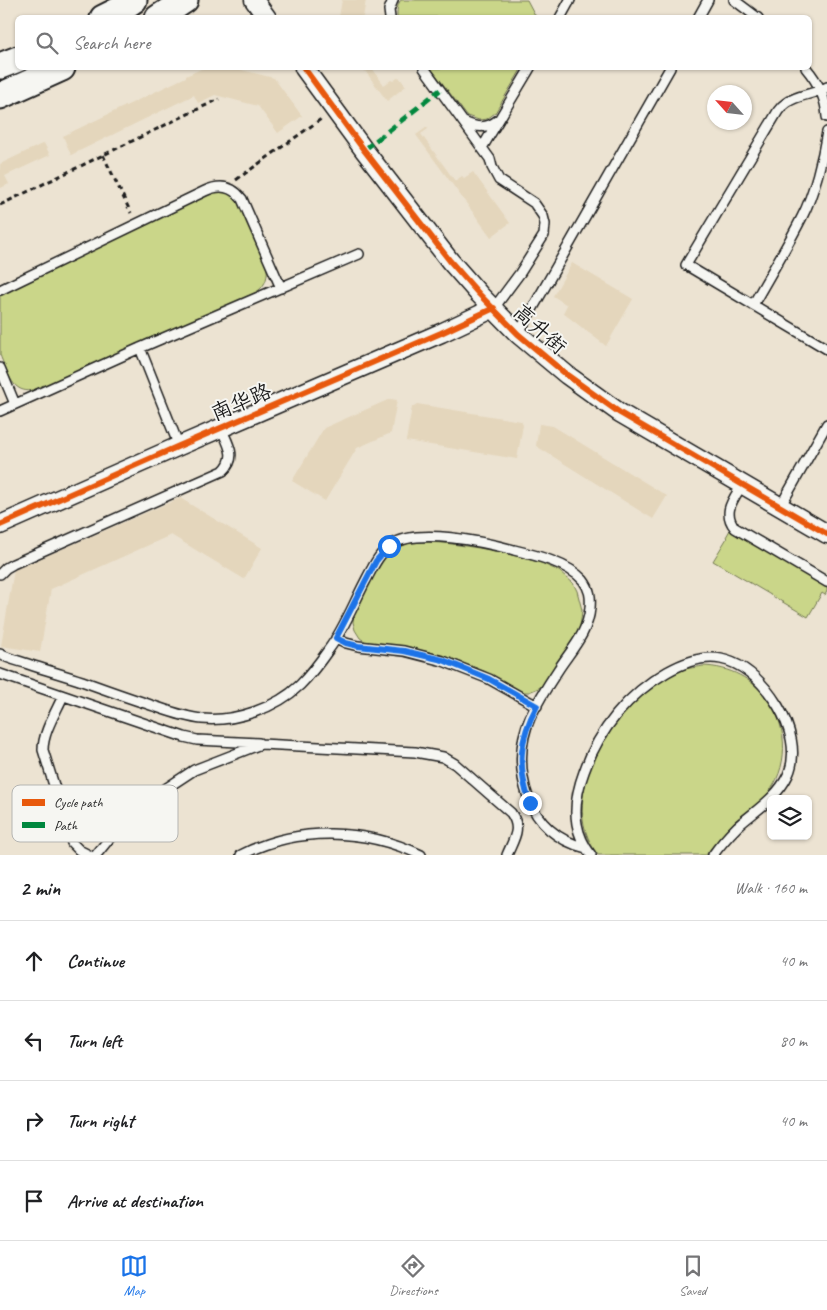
<!DOCTYPE html>
<html lang="en">
<head>
<meta charset="utf-8">
<style>
	:root { --surface:#fff; --page:#f6f6f6; --text:#202124; --muted:#757577; --line:#e0e0e0; --accent:#1a73e8 }
	body { margin:0; font-family:Caveat,"LXGW WenKai TC",sans-serif; background:var(--page); color:var(--text) }
	.controls { position:absolute; right:15px; bottom:15px; display:grid; overflow:hidden; border-radius:8px; box-shadow:0 1px 4px #0004 }
	.controls button { width:45px; height:45px; display:grid; place-items:center; padding:0; border:0; border-bottom:1px solid var(--line); background:var(--surface); color:var(--text); font:25px sans-serif }
	.compass { position:absolute; left:707px; top:85px; width:45px; height:45px; border-radius:50%; background:var(--surface); box-shadow:0 1px 4px #0004; rotate:297deg }
	.stop { position:absolute; width:15px; height:15px; margin:-11px; border:4px solid #1a73e8; border-radius:50%; background:#fff }
	.stop.end { background:#1a73e8; border-color:#fff; box-shadow:0 1px 5px #0008 }
	.list { margin:0; padding:0; list-style:none }
	h2 { display:flex; justify-content:space-between; align-items:center; height:65px; margin:0; padding:0 20px; font-size:21px }
	h2 small { font-size:16px; font-weight:400; color:var(--muted) }
	.list li { display:grid; grid-template-columns:32px 1fr auto; gap:15px; align-items:center; box-sizing:border-box; height:80px; padding:0 20px; border-top:1px solid var(--line) }
	.list b { display:block; font-size:19px; white-space:nowrap }
	.list em { font-size:16px; font-style:normal; color:var(--muted) }
	.icon { flex:none; width:28px; height:28px; fill:none; stroke:currentColor; stroke-width:2; stroke-linecap:round; stroke-linejoin:round }
	.map { position:relative; flex:none; width:827px; height:855px; overflow:hidden }
	.search { position:absolute; background:var(--surface); box-shadow:0 1px 4px #0004; left:15px; right:15px; top:15px; height:55px; display:flex; align-items:center; gap:12px; box-sizing:border-box; padding:0 18px; border-radius:8px; color:var(--muted); font-size:19px }
	.sheet { height:385px; background:var(--surface) }
	nav { display:flex; justify-content:space-around; align-items:center; box-sizing:border-box; height:70px; border-top:1px solid var(--line); background:var(--surface); font-size:14px; color:var(--muted) }
	nav a { display:grid; justify-items:center; gap:2px }
	nav .on { color:var(--accent) }
	.map>svg:first-child { display:block }
	.built { fill:#e4d6bc }
	.green { fill:#cad689; stroke:#737952 }
	.lines { fill:none; stroke-linecap:round; stroke-linejoin:round }
	.lane-casing { stroke:#1c1c1c; stroke-width:12 }
	.street-casing { stroke:#1c1c1c; stroke-width:21 }
	.secondary-casing { stroke:#1c1c1c; stroke-width:29 }
	.path { stroke:#1c1c1c; stroke-width:3; stroke-dasharray:5 4; stroke-linecap:butt }
	.lane { stroke:#f6f6f2; stroke-width:9 }
	.street { stroke:#f6f6f2; stroke-width:18 }
	.secondary { stroke:#f6f6f2; stroke-width:25 }
	.quiet { stroke:#00873e; stroke-width:5; stroke-dasharray:10 5; stroke-linecap:butt }
	.cycleway-casing { stroke:#f6f6f2; stroke-width:9 }
	.cycleway { stroke:#e8590c; stroke-width:6 }
	.route { stroke:#1a73e8; stroke-width:6 }
	.labels { text-anchor:middle; stroke-width:4; stroke-linejoin:round; paint-order:stroke }
	.street-label { font-size:21px; fill:#1c1c1c; stroke:#f6f6f2 }
	.key { fill:#f6f6f2; stroke:#b5b5b2; stroke-width:1 }
	.key-label { font-size:14px; fill:#1c1c1c }
</style>
</head>
<body>
<div class="map">
<svg width="827" height="855" viewBox="0 0 827 855">
	<rect width="100%" height="100%" fill="#ece3d2"/>
	<filter id="ink" filterUnits="userSpaceOnUse"><feTurbulence type="fractalNoise" baseFrequency=".02" numOctaves="2"/><feDisplacementMap in="SourceGraphic" scale="10" xChannelSelector="R" yChannelSelector="G"/><feConvolveMatrix kernelMatrix="1 2 1 2 8 2 1 2 1" color-interpolation-filters="sRGB"/></filter>
	<g filter="url(#ink)">
		<!-- built -->
		<path class="built" d="M342 0H366L363 17H339Z
			M203 68H234L274 78 302 116 278 133 258 106 215 95 198 103 194 95 71 155 63 136 186 77V76Z
			M363 68H372L384 85 391 80 393 81 399 77 406 86 387 101Z
			M427 127 428 129 421 134 455 181 462 176 464 178 473 172 510 223 491 237 416 135Z
			M44 143 50 155 5 176 9 184 1 188 0 185V164Z
			M572 263 633 299 606 346 563 313 567 305 553 296Z
			M390 399 397 400 391 433 357 448 325 501 292 481 324 428Z
			M417 404 521 421 523 425 517 459 406 441 412 407Z
			M539 424 553 426 667 496 653 519 536 446Z
			M180 498 262 548 244 579 171 535 51 589 40 652 1 646 14 570Z"/>
		<!-- green -->
		<path class="green" d="M401 0H527L536 17H397C397 12 397 4 401 0Z
			M431 68H522L495 113 487 119 479 120 467 116Z
			M218 192C226 191 234 195 239 202L267 268C268 280 264 287 255 293L38 389C19 395 12 384 6 369 4 364 1 359 0 354 0 336 0 313 0 295L212 193Z
			M730 530 827 587V591L825 595 822 593 808 617 713 561 727 538 726 537Z
			M424 542 445 543 479 548 505 553 541 563 559 571 573 583 577 591 582 610 581 620 579 630 575 639 541 687 529 692H522L484 671 448 657 404 647 366 642 360 638 355 630 353 622 354 613 378 567 384 558 392 551 409 543Z
			M703 666C730 667 752 678 768 700 789 728 789 769 766 796 758 806 746 812 736 820 725 831 715 843 706 855H598C551 794 619 699 676 672 684 668 694 668 703 666Z"/>
		<g class="lines">
			<!-- lane casing -->
			<g class="lane-casing">
				<path id="lane" d="M734 0 758 18
					M390 18 389 10 393 0
					M560 18 570 0
					M698 18 708 0
					M424 68 490 159 492 167 499 180 534 203 543 216 545 224 544 235 520 273 494 308
					M806 68C818 82 826 98 827 117
					M827 87C814 95 798 94 786 103 783 105 780 108 778 111L686 265 827 349
					M464 122C476 128 487 129 498 120
					M482 148 530 68
					M0 290 205 191C220 184 232 186 242 199L281 288
					M753 305C769 276 787 247 802 217 814 194 823 157 827 132
					M518 334 670 68
					M140 348 179 446
					M0 368 15 404
					M0 411 140 348 359 254
					M742 485C733 500 722 512 735 528L827 582
					M780 507 827 424
					M0 574 6 568 13 564 223 471C238 457 228 444 221 428
					M336 638 346 643 358 646 404 651 443 661 489 679 537 706
					M0 654C9 659 19 661 28 664 46 670 64 675 82 681 104 689 126 697 148 704 166 710 183 717 202 719 236 722 276 708 300 685 311 674 320 662 329 649 344 629 353 605 365 582 372 569 378 554 391 545 417 527 484 542 514 550 535 555 568 563 583 580 590 589 591 597 590 608 588 633 571 650 558 670 548 685 538 701 530 718 519 743 519 772 528 797 538 825 559 841 586 848
					M0 674 184 737 197 740 259 743
					M63 696C56 712 43 732 43 750L72 843 79 850 89 855
					M96 855 122 823 153 797 194 770 261 744 415 752 443 757 455 764 511 813C522 829 514 838 507 855
					M241 855C297 826 364 828 421 855
					M591 855C584 846 579 836 577 824 574 807 578 788 584 772 599 730 628 694 667 672 683 663 702 655 721 659 746 664 765 685 778 706 790 726 798 753 788 775 777 798 756 810 738 826 729 835 720 845 713 855"/>
			</g>
			<!-- street casing -->
			<g class="street-casing">
				<path id="street" d="M254 0 267 18
					M304 68 364 150 450 261 479 294 518 334 567 375 620 413 827 534
					M0 525 179 446 441 333 494 308"/>
			</g>
			<!-- secondary casing -->
			<g class="secondary-casing">
				<path id="secondary" d="M103 18 121 9 134 0
					M158 18 185 0
					M0 66 18 59
					M0 96 62 68"/>
			</g>
			<!-- path -->
			<path class="path" d="M103 155 131 213
				M236 180 321 119
				M0 205 219 99"/>
			<!-- lane -->
			<use href="#lane" class="lane"/>
			<!-- street -->
			<use href="#street" class="street"/>
			<!-- secondary -->
			<use href="#secondary" class="secondary"/>
			<!-- quiet -->
			<path class="quiet" d="M364 150 440 90"/>
			<!-- cycleway casing -->
			<g class="cycleway-casing">
				<path id="cycleway" d="M304 68 364 150 450 261 479 294 518 334 567 375 620 413 827 534
					M0 525 179 446 441 333 494 308"/>
			</g>
			<!-- cycleway -->
			<use href="#cycleway" class="cycleway"/>
		</g>
	</g>
	<g class="lines" filter="url(#ink)">
		<!-- route -->
		<path class="route" d="M389 546 376 561 336 638 346 643 358 646 404 651 443 660 489 679 537 706C519 739 517 767 530 803"/>
	</g>
	<g class="labels">
		<!-- street labels -->
		<g class="street-label">
			<text transform="translate(540 329) rotate(42)" y="7">高升街</text>
			<text transform="translate(241 402) rotate(-23)" y="7">南华路</text>
		</g>
	</g>
	<!-- legend -->
	<rect x="12" y="785" width="166" height="57" rx="8" class="key"/>
	<rect x="22" y="799" width="23" height="7" fill="#e8590c"/>
	<rect x="22" y="822" width="23" height="6" fill="#00873e"/>
	<g class="key-label">
		<text x="54" y="807">Cycle path</text>
		<text x="54" y="830">Path</text>
	</g>
</svg>
<div class="controls">
<button><svg class="icon" aria-label="layers" viewBox="0 0 24 24"><path d="M12 4l9 5-9 5-9-5zM3 14l9 5 9-5"/></svg></button>
</div>
<svg class="compass" viewBox="-18 -18 36 36"><path d="M0-13l5 13h-10z" fill="#e53935"/><path d="M0 13l5-13h-10z" fill="#757577"/></svg>
<div class="stop" style="left:389px;top:546px"></div>
<div class="stop end" style="left:530px;top:803px"></div>
<div class="search"><svg class="icon" aria-label="search" viewBox="0 0 24 24"><circle cx="10" cy="10" r="6"/><path d="M15 15l6 6"/></svg>Search here</div>
</div>
<section class="sheet">
<h2>2 min<small>Walk · 160 m</small></h2>
<ul class="list">
<li><svg class="icon" aria-label="ahead" viewBox="0 0 24 24"><path d="M12 20V5M6 11l6-6 6 6"/></svg><div><b>Continue</b></div><em>40 m</em></li>
<li><svg class="icon" aria-label="left" viewBox="0 0 24 24"><path d="M17 20v-9H6M10 6l-5 5 5 5"/></svg><div><b>Turn left</b></div><em>80 m</em></li>
<li><svg class="icon" aria-label="right" viewBox="0 0 24 24"><path d="M7 20v-9h11M14 6l5 5-5 5"/></svg><div><b>Turn right</b></div><em>40 m</em></li>
<li><svg class="icon" aria-label="arrive" viewBox="0 0 24 24"><path d="M6 21V4h12l-3 4 3 4H6"/></svg><div><b>Arrive at destination</b></div></li>
</ul>
</section>
<nav>
<a class="on"><svg class="icon" aria-label="map" viewBox="0 0 24 24"><path d="M3 6l6-2 6 2 6-2v14l-6 2-6-2-6 2zM9 4v14M15 6v14"/></svg>Map</a>
<a><svg class="icon" aria-label="directions" viewBox="0 0 24 24"><path d="M12 3l9 9-9 9-9-9zM9 14v-3h6M13 9l2 2-2 2"/></svg>Directions</a>
<a><svg class="icon" aria-label="saved" viewBox="0 0 24 24"><path d="M7 4h10v16l-5-4-5 4z"/></svg>Saved</a>
</nav>
</body>
</html>
